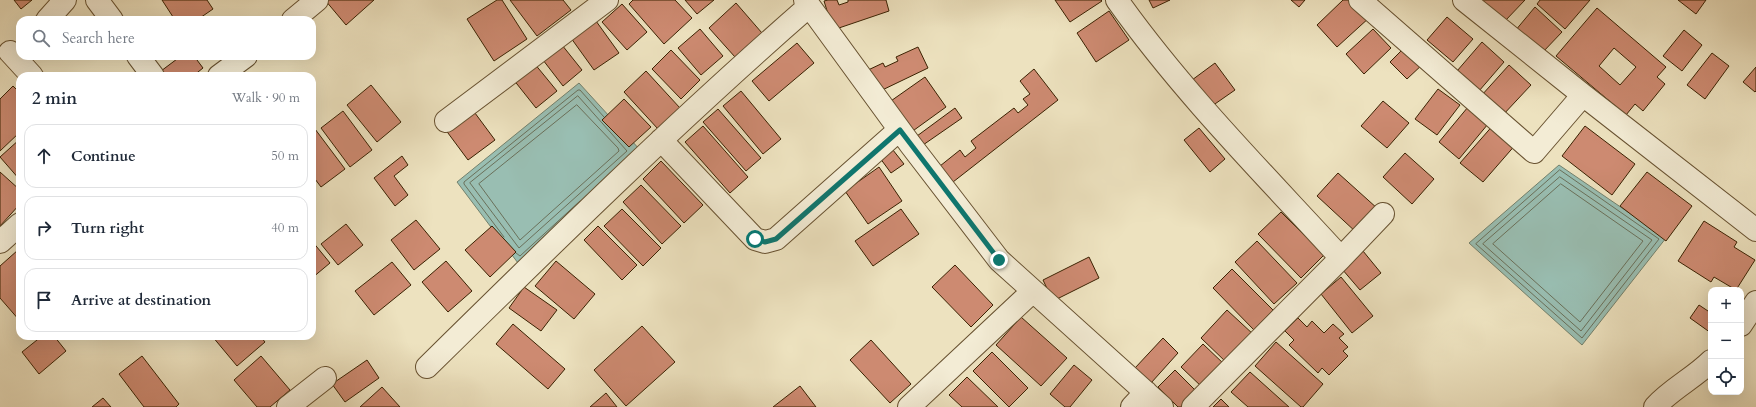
<!DOCTYPE html>
<html lang="en">
<head>
<meta charset="utf-8">
<style>
	:root { --surface:#fff; --page:#f2f2f3; --text:#1f2937; --muted:#747a83; --line:#e0e1e3 }
	body { margin:0; font-family:Cardo,serif; background:var(--page); color:var(--text) }
	.controls { position:absolute; right:12px; bottom:12px; display:grid; overflow:hidden; border-radius:8px; box-shadow:0 4px 16px #0002 }
	.controls button { width:36px; height:36px; display:grid; place-items:center; padding:0; border:0; border-bottom:1px solid var(--line); background:var(--surface); color:var(--text); font:20px sans-serif }
	.stop { position:absolute; width:12px; height:12px; margin:-9px; border:3px solid #0f766e; border-radius:50%; background:#fff }
	.stop.end { background:#0f766e; border-color:#fff; box-shadow:0 1px 4px #0008 }
	.list { margin:0; padding:0; list-style:none }
	h2 { display:flex; justify-content:space-between; align-items:center; height:52px; margin:0; padding:0 16px; font-size:17px }
	h2 small { font-size:13px; font-weight:400; color:var(--muted) }
	.list li { display:grid; grid-template-columns:26px 1fr auto; gap:12px; align-items:center; box-sizing:border-box; height:64px; margin:0 8px 8px; padding:0 8px; border:1px solid var(--line); border-radius:12px }
	.list b { display:block; font-size:15px; white-space:nowrap }
	.list em { font-size:13px; font-style:normal; color:var(--muted) }
	.icon { flex:none; width:22px; height:22px; fill:none; stroke:currentColor; stroke-width:2; stroke-linecap:round; stroke-linejoin:round }
	.map { position:relative; flex:none; width:1756px; height:407px; overflow:hidden }
	.search { position:absolute; background:var(--surface); box-shadow:0 4px 16px #0002; left:16px; top:16px; width:300px; height:44px; display:flex; align-items:center; gap:10px; box-sizing:border-box; padding:0 14px; border-radius:12px; color:var(--muted); font-size:15px }
	.panel { position:absolute; background:var(--surface); box-shadow:0 4px 16px #0002; left:16px; top:72px; width:300px; height:268px; border-radius:12px }
	.map>svg:first-child { display:block }
	.water { fill:#99beb2; stroke:#73806c }
	.lines { fill:none; stroke-linecap:round; stroke-linejoin:round }
	.shore { stroke:#6a705a; stroke-width:1 }
	.building { fill:#cd8a71; stroke:#3b2202; fill-rule:evenodd }
	.minor-casing { stroke:#685231; stroke-width:24 }
	.minor { stroke:#f3ecd5; stroke-width:22 }
	.route { stroke:#0f766e; stroke-width:5 }
</style>
</head>
<body>
<div class="map">
<svg width="1756" height="407" viewBox="0 0 1756 407">
	<rect width="100%" height="100%" fill="#ede2bf"/>
	<filter id="stains"><feTurbulence type="fractalNoise" baseFrequency=".005" numOctaves="4"/><feColorMatrix values="0 0 0 0 .2 0 0 0 0 .09 0 0 0 0 .02 0 0 0 .5 -.17"/></filter>
	<radialGradient id="worn" r=".72"><stop offset=".6" stop-color="#630" stop-opacity="0"/><stop offset="1" stop-color="#630" stop-opacity=".3"/></radialGradient>
	<!-- water -->
	<path class="water" d="M579 83 641 151 518 263 457 182Z
		M1559 165 1666 238 1582 345 1469 243Z"/>
	<g class="lines">
		<!-- shore -->
		<path class="shore" d="M578 96 627 151 519 248 470 183Z
			M577 105 618 148 619 151 520 240 479 184Z
			M1560 170 1659 239 1582 338 1476 244Z
			M1560 177 1652 240 1581 331 1483 244Z
			M1561 184 1643 241 1580 322 1493 244Z
			M504 237 464 184V182L578 90H580L604 117
			M516 253 520 256 580 201"/>
	</g>
	<!-- building -->
	<path class="building" d="M14 0H32L21 9Z
		M162 0H207L213 9 197 20H175Z
		M325 0H374L346 25Z
		M497 0H502L527 39 494 61 467 19Z
		M510 0H563L571 10 537 36Z
		M633 0H675L692 18 664 44 629 4Z
		M685 0H714L697 14Z
		M828 0H837L839 5 848 2V0H886L889 11 833 30 824 1Z
		M1055 0H1101L1102 1 1070 22Z
		M1149 0H1170L1153 8Z
		M1291 0H1305L1299 7Z
		M1343 0H1354L1370 17 1337 47 1317 25Z
		M1481 0H1525L1505 21Z
		M1540 0H1590L1565 29 1537 4Z
		M1678 0H1706L1696 14Z
		M736 3 762 33 735 57 709 28Z
		M622 4 647 32 627 50 602 22Z
		M1535 7 1562 32 1542 53 1515 31Z
		M1597 8 1666 67 1657 77 1665 84 1643 111 1635 104 1626 115 1556 56ZM1614 48 1636 67 1620 85 1599 66Z
		M1109 11 1129 40 1096 62 1077 33Z
		M1447 17 1473 39 1453 62 1427 40Z
		M596 21 619 53 594 70 571 38Z
		M700 29 723 56 701 75 678 48Z
		M1373 29 1391 48 1364 74 1346 54Z
		M1684 30 1702 45 1682 71 1663 56Z
		M1482 42 1504 62 1479 91 1457 71Z
		M797 43 814 63 769 101 752 81Z
		M562 45 582 70 563 86 543 60Z
		M1407 45 1424 63 1407 79 1390 62Z
		M918 47 928 68 876 93 866 71 883 63 885 67 898 61 896 57Z
		M671 50 700 80 681 99 652 69Z
		M1712 53 1729 66 1705 99 1687 85Z
		M181 56H194L203 68 193 76H165L161 71Z
		M534 63 557 91 536 108 513 79Z
		M1215 63 1235 90 1212 106 1192 80Z
		M1509 65 1531 85 1502 116 1481 96Z
		M1756 67V91L1755 92 1743 82Z
		M1034 69 1058 100 953 182 940 166 960 150 965 157 976 148 971 141 1014 108 1018 113 1028 105 1023 99 1030 94 1020 81Z
		M646 71 680 108 658 129 624 92Z
		M925 77 946 107 910 133 888 103Z
		M371 85 401 122 377 142 347 105Z
		M13 86 20 93V132L0 151V99Z
		M1438 89 1460 105 1437 135 1415 119Z
		M741 91 781 139 763 154 723 106Z
		M624 99 651 127 629 147 602 120Z
		M1383 101 1409 123 1387 148 1361 126Z
		M1468 107 1488 124 1459 159 1439 142Z
		M955 108 962 118 923 145 917 136Z
		M472 109 495 140 468 160 445 129Z
		M718 109 761 158 746 171 703 122Z
		M343 111 372 150 350 167 321 128Z
		M1495 123 1517 143 1483 182 1460 163Z
		M703 126 748 177 730 193 685 142Z
		M1585 126 1635 164 1612 195 1562 156Z
		M1199 128 1225 159 1210 172 1184 140Z
		M315 129 345 169 321 187 312 175V131Z
		M20 139V180L0 157Z
		M889 145 904 164 891 173 877 154Z
		M1405 153 1434 179 1412 204 1383 177Z
		M402 156 408 165 394 176 408 195 395 206 374 178Z
		M661 161 703 205 684 223 643 179Z
		M879 167 902 201 868 224 845 191Z
		M0 172 20 190V204L0 226Z
		M1647 172 1692 206 1666 241 1620 206Z
		M1338 173 1378 209 1357 233 1317 196Z
		M641 185 681 226 662 244 623 202Z
		M622 209 661 248 643 266 604 226Z
		M901 209 919 234 873 266 855 241Z
		M1281 212 1324 255 1301 278 1258 234Z
		M416 220 440 249 414 270 391 240Z
		M1704 221 1737 242 1734 247 1755 260 1736 290 1714 277 1711 282 1678 261Z
		M346 224 363 245 338 265 321 244Z
		M492 226 516 252 490 277 465 250Z
		M598 226 637 265 622 280 584 240Z
		M312 241 330 263 312 278Z
		M1257 241 1297 283 1274 304 1235 262Z
		M18 250 20 252V321L0 298V266Z
		M1363 251 1381 273 1360 290 1342 269Z
		M1089 257 1099 278 1053 301 1043 280Z
		M446 261 472 291 448 312 422 282Z
		M556 261 595 294 574 319 535 286Z
		M392 262 411 285 374 315 355 291Z
		M955 265 993 305 971 327 932 287Z
		M1232 269 1273 310 1254 330 1213 288Z
		M1341 277 1373 316 1352 333 1321 294Z
		M524 287 557 310 541 331 509 308Z
		M1699 305 1711 313V333L1690 318Z
		M1227 310 1254 335 1227 363 1201 338Z
		M1021 317 1067 358 1041 386 996 345Z
		M1298 318 1307 327 1312 321 1324 333 1333 324 1344 334 1339 338 1348 347 1343 351 1348 356 1329 375 1322 368 1318 373 1289 345 1294 340 1285 331Z
		M513 324 565 369 548 389 496 344Z
		M642 326 675 362 626 406 594 370Z
		M42 336H54L66 351 39 374 22 352Z
		M212 336H260L265 342 237 366Z
		M1163 338 1178 353 1151 383 1135 368Z
		M871 340 911 384 890 403 850 360Z
		M1276 342 1323 384 1303 407H1301L1255 366Z
		M1203 344 1225 365 1203 388 1181 367Z
		M992 352 1028 388 1009 407 973 371Z
		M142 356 179 404 176 407H144L119 374Z
		M261 356 290 390 270 407H257L234 380Z
		M367 360 379 378 345 402 332 384Z
		M1074 365 1092 380 1070 407H1065L1050 394Z
		M1175 370 1199 394 1187 407H1178L1158 387Z
		M1250 372 1289 407H1248L1231 392Z
		M967 377 998 407H962L949 395Z
		M800 386 816 407H773Z
		M382 387 400 407H360Z
		M606 393 617 407H590Z
		M103 398 111 407H92Z
		M1221 399 1229 407H1213Z"/>
	<g class="lines">
		<!-- minor casing -->
		<g class="minor-casing">
			<path id="minor" d="M97 0 112 20
				M805 0 910 144 999 260 1162 407
				M1117 0C1183 93 1264 174 1341 258L1193 407
				M1360 0 1534 152 1583 95
				M1464 0 1583 95 1756 230
				M47 20 65 0
				M293 20 317 0
				M10 52 32 76
				M138 56 153 76
				M219 76 246 56
				M446 121 607 0
				M661 140 755 239 765 242 776 239 899 130
				M0 242 20 224
				M1341 258 1383 214
				M1741 325 1756 302
				M427 367C552 244 676 122 808 7
				M288 407 325 378
				M909 407 1033 291
				M1132 407 1146 392
				M1655 407C1671 389 1694 378 1711 361"/>
		</g>
		<!-- minor -->
		<use href="#minor" class="minor"/>
	</g>
	<g class="lines">
		<!-- route -->
		<path class="route" d="M755 239 765 242 776 239 900 130 999 260"/>
	</g>
	<rect width="100%" height="100%" filter="url(#stains)"/>
	<rect width="100%" height="100%" fill="url(#worn)"/>
</svg>
<div class="controls">
<button>+</button>
<button>−</button>
<button><svg class="icon" aria-label="locate" viewBox="0 0 24 24"><circle cx="12" cy="12" r="6"/><path d="M12 2v4M12 18v4M2 12h4M18 12h4"/></svg></button>
</div>
<div class="stop" style="left:755px;top:239px"></div>
<div class="stop end" style="left:999px;top:260px"></div>
<div class="search"><svg class="icon" aria-label="search" viewBox="0 0 24 24"><circle cx="10" cy="10" r="6"/><path d="M15 15l6 6"/></svg>Search here</div>
<section class="panel">
<h2>2 min<small>Walk · 90 m</small></h2>
<ul class="list">
<li><svg class="icon" aria-label="ahead" viewBox="0 0 24 24"><path d="M12 20V5M6 11l6-6 6 6"/></svg><div><b>Continue</b></div><em>50 m</em></li>
<li><svg class="icon" aria-label="right" viewBox="0 0 24 24"><path d="M7 20v-9h11M14 6l5 5-5 5"/></svg><div><b>Turn right</b></div><em>40 m</em></li>
<li><svg class="icon" aria-label="arrive" viewBox="0 0 24 24"><path d="M6 21V4h12l-3 4 3 4H6"/></svg><div><b>Arrive at destination</b></div></li>
</ul>
</section>
</div>
</body>
</html>
